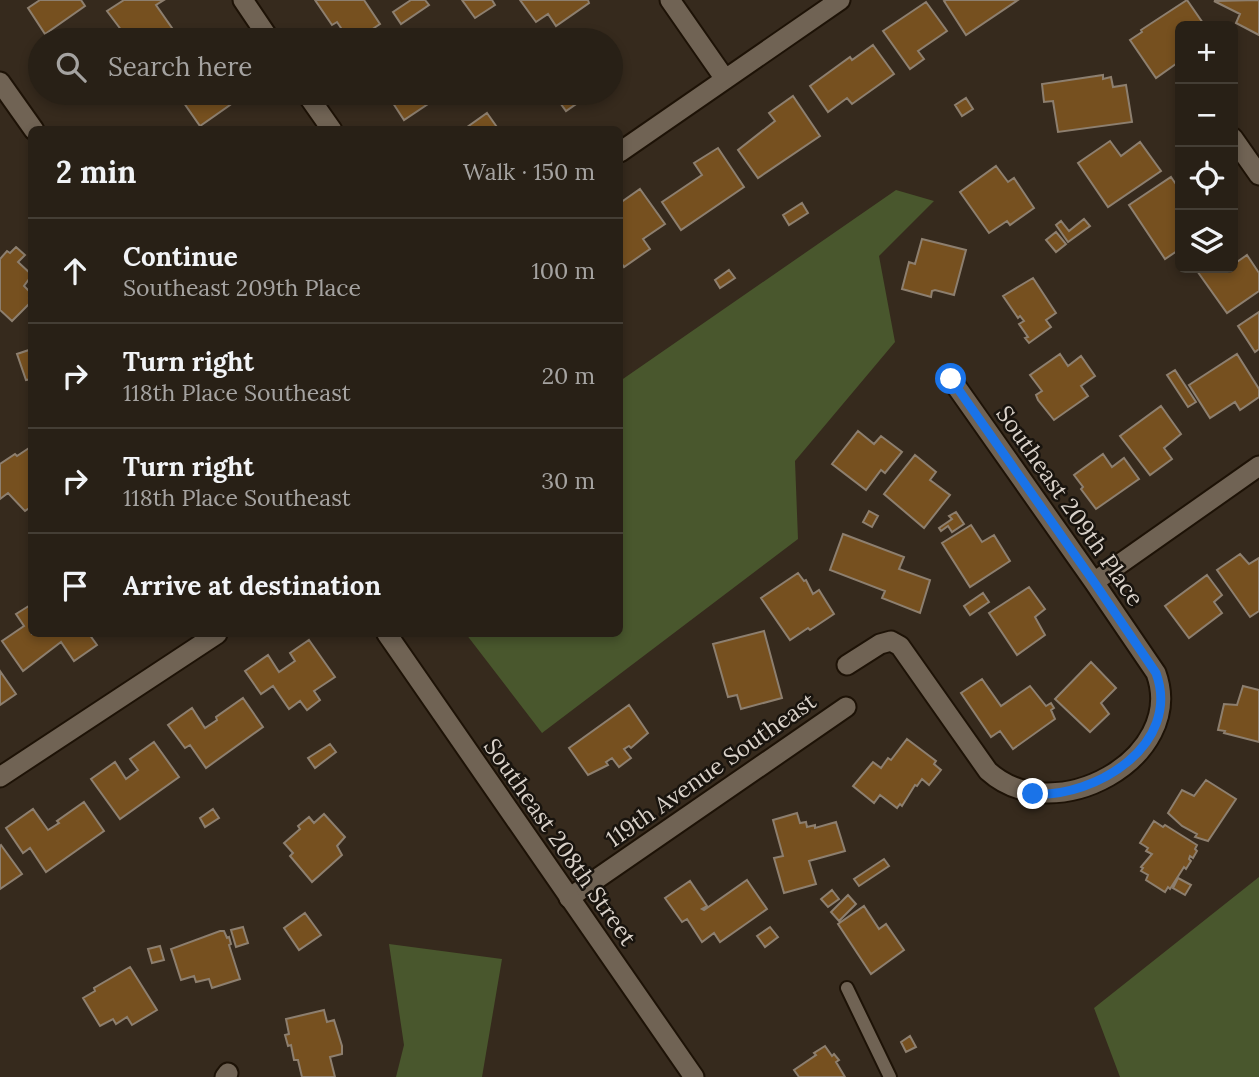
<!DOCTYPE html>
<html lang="en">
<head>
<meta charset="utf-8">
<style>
	:root { --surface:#282016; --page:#342d23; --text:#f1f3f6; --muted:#a5a3a1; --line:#443e35 }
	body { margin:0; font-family:Lora,serif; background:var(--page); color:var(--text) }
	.controls { position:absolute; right:21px; top:21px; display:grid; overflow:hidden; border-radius:10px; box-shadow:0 4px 10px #0003 }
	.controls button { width:63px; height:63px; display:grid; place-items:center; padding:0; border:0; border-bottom:2px solid var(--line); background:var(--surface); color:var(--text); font:35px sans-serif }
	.stop { position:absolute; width:21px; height:21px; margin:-16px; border:5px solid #1a73e8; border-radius:50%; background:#fff }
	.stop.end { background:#1a73e8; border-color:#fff; box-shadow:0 2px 7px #0008 }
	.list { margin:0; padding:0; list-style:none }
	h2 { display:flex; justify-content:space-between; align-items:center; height:91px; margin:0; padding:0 28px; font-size:30px }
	h2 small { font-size:23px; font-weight:400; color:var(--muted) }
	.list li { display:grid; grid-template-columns:46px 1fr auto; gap:21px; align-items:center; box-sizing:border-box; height:105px; padding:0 28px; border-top:2px solid var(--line) }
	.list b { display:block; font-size:26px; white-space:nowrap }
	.list p { margin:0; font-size:23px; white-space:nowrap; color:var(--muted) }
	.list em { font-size:23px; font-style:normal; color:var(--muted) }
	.icon { flex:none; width:38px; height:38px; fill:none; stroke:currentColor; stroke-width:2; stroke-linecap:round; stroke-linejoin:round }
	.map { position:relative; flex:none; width:1259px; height:1077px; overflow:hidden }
	.search { position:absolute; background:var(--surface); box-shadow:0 4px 10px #0003; left:28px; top:28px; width:595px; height:77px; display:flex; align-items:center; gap:18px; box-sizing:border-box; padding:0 24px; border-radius:38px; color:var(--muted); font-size:26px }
	.panel { position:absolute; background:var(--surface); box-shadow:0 4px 10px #0003; left:28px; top:126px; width:595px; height:511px; border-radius:10px }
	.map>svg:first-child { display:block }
	.green { fill:#49572d }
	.building { fill:#76501f; stroke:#8d7f6f; stroke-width:2 }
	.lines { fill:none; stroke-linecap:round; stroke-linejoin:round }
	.service-casing { stroke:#1d1206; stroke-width:16 }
	.minor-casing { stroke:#1d1206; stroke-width:23 }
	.secondary-casing { stroke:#1d1206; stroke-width:23 }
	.service { stroke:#706354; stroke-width:12 }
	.minor { stroke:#706354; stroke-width:19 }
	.secondary { stroke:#706354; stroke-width:19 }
	.route { stroke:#1a73e8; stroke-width:9 }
	.labels { text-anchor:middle; stroke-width:5; stroke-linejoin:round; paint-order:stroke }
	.street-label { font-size:23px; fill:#d9d1c9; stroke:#19140e }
</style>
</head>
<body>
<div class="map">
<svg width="1259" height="1077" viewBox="0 0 1259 1077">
	<rect width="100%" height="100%" fill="#362a1d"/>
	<!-- green -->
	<path class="green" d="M896 190 934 201 879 256 895 342 795 461 798 539 542 733 466 634H620V381Z
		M1259 877V1077H1120L1094 1008Z
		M389 944 502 959 482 1077H396L404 1045Z"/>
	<!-- building -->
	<path class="building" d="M40 0H81L85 6 45 34 28 8Z
		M124 0H164L156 5 172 28 153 40H138L131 31 125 35 107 11Z
		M315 0H364L380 24 356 40H349L337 22 332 25Z
		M411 0H425L429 5 401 24 393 12Z
		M462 0H492L495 5 475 18Z
		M520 0H588L589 3 556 26 548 14 536 22Z
		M946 0H1018L966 35 944 1Z
		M1187 0 1205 26H1180V61L1156 78 1130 40 1142 32 1141 30Z
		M1259 0V35L1236 23 1240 14 1214 1Z
		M926 2 947 31 918 51 924 59 910 69 883 31Z
		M873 45 894 74 852 104 847 98 828 112 810 86 850 57 852 60Z
		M1103 75V79L1111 77 1113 87 1126 85 1132 122 1058 132 1053 101 1044 102 1042 84Z
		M177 93H221L230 105 200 126Z
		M379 93H429L434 100 404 120 391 100 386 103Z
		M553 93H592L566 111Z
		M793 96 820 136 758 178 738 150 775 121 769 113Z
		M966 98 973 109 962 116 955 105Z
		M487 113 499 130H463Z
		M1110 141 1121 156 1140 142 1161 171 1108 207 1078 163Z
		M718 148 744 187 681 230 662 202 702 175 694 163Z
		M996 166 1008 182 1014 178 1034 208 1010 225 1007 221 989 233 960 192Z
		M1171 177 1180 190V249L1165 259 1129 205Z
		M640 189 665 224 643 239 650 249 624 267 620 261V203Z
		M802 203 808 213 789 225 783 215Z
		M1084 219 1090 226 1068 242 1056 225 1061 221 1069 231Z
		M1056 232 1066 244 1056 252 1046 240Z
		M922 239 966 250 954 295 935 290 932 291 931 297 902 289 909 262 915 264Z
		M16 247 25 255 18 262 32 275 24 286 32 294 29 298 32 301 12 321 0 310V259L7 251 10 253Z
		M1247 255 1259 273V291L1227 313 1195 268H1233V261L1234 264Z
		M729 270 735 278 720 288 715 280Z
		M1033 278 1056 313 1046 320 1051 327 1029 343 1025 338 1028 337 1019 324 1024 321 1020 316 1018 318 1003 296Z
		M1259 312V349L1255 352 1238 326Z
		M32 349V379L26 380 17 354Z
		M1060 354 1068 366 1081 356 1095 376 1081 386 1088 396 1054 420 1038 400 1036 395 1042 391 1030 375Z
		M1237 354 1259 389V397L1240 410 1235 402 1210 418 1189 385Z
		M1175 370 1196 402 1188 407 1167 375Z
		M1161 406 1181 434 1164 448 1172 459 1150 475 1120 436Z
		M858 431 874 444 881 436 902 452 885 473 881 470 866 490 832 464Z
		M32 446V506L25 511 8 493 0 499V464L15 454 17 456Z
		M1103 454 1112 467 1124 458 1139 479 1096 509 1081 489 1083 487 1074 475Z
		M915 455 936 472 930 480 950 495 924 528 884 494Z
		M869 511 878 516 872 527 863 522Z
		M956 512 964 524 952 532 948 526 941 531 939 528 952 519 949 516Z
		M971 525 982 542 994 535 1010 561 970 587 942 543Z
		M843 534 904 557 899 569 930 580 920 613 882 598 885 591 830 570Z
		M1240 554 1249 564 1259 558V611L1250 617 1217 570Z
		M798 573 804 581 806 580 813 594 819 590 834 614 810 630 808 628 790 640 761 598Z
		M1207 575 1222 595 1214 602 1222 613 1189 638 1165 606Z
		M1029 587 1045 609 1035 617 1045 635 1017 655 989 613Z
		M983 593 989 602 970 615 964 606Z
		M32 604V634H89L97 645 74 661 61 642 23 671 2 641 24 626 16 614Z
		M764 631 782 698 741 709 737 695 728 697 713 644Z
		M309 640 335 677 314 691 320 700 307 710 300 701 289 709 273 686 261 694 245 671 268 655 279 672 295 661 290 653Z
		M1091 662 1116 688 1101 703 1109 714 1090 732 1055 699Z
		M0 671 16 694 0 705Z
		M982 679 1001 706 1030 686 1046 706 1051 703 1054 708 1051 710 1055 719 1013 749 1000 731 991 737 961 693Z
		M1243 686 1259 690V742L1224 733 1225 731 1218 730 1224 704 1237 705Z
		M243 698 263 727 206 768 190 745 185 748 168 725 192 708 205 728 217 720 216 717Z
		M629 705 648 733 631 748 629 746 624 749 631 758 619 767 612 758 606 762 608 765 588 775 569 748Z
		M907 739 936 761 934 764 941 770 929 785 922 779 917 786 915 785 902 806 900 804 897 808 880 795 874 803 853 786 873 762 881 768 888 758 891 760Z
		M154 742 179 777 120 819 91 779 115 762 126 779 138 770 130 759Z
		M330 744 336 752 315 768 308 758Z
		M1206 780 1236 799 1208 841 1195 837 1197 834 1182 826 1168 813 1182 790 1194 796Z
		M84 802 104 831 46 872 30 848 23 853 6 828 33 809 48 830 59 823 57 821Z
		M213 809 219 818 205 827 200 818Z
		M797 813 800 823 806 822 807 827 815 825V828L836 822 845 851 809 861 816 884 784 893 774 858 783 856 773 820Z
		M324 814 345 837 337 846 342 855 312 882 290 856 293 853 284 843 300 829 298 826 309 817 314 823Z
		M1154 821 1163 827 1165 825 1197 845 1195 849 1197 851 1193 858 1190 856 1189 859 1191 861 1186 869 1184 867 1170 889 1168 887 1165 892 1146 880 1148 875 1141 871 1143 868 1141 867 1152 854 1146 851 1148 848 1140 843Z
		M1 845 22 874 0 889V846Z
		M884 859 889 866 859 886 854 879Z
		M1178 878 1191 885 1185 895 1173 888Z
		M747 880 767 909 720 942 714 933 702 942 687 919 682 922 665 898 690 881 707 906 702 909 704 910Z
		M832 890 839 899 828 907 821 899Z
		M848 895 856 904 839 921 831 912Z
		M864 906 879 929 886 924 904 950 871 974 838 924Z
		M305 913 321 935 299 950 284 928Z
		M243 927 248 943 236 947 231 930Z
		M770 927 778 937 765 947 757 936Z
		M220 931H224L227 938 229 937 231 944 229 945 240 979 212 988 209 979 196 982 194 976 181 980 171 949Z
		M160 946 164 960 152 963 148 949Z
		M130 967 157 1010 132 1025 127 1017 116 1024 113 1019 100 1026 83 998 95 991 94 988Z
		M324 1010 327 1022 334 1020 342 1046V1054L330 1057 335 1077H302L298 1060H294L291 1045 288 1046 285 1035 289 1034 286 1019Z
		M910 1036 916 1047 906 1052 901 1042Z
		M825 1046 832 1056 834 1054 839 1060 836 1062 845 1077H799L794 1070 816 1055 814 1053Z"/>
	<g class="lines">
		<!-- service casing -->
		<g class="service-casing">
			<path id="service" d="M847 988 890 1077"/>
		</g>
		<!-- minor casing -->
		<g class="minor-casing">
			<path id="minor" d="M243 0 270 40
				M670 0 725 79
				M306 93 332 130
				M1233 138 1259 175
				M620 152 840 0
				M1094 582 1259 466
				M847 665 880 644 891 641 900 646 988 771C1054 831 1187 758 1156 673L1094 582 951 379
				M0 777 217 634
				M569 898 846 707
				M225 1077 228 1073"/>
		</g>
		<!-- secondary casing -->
		<g class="secondary-casing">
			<path id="secondary" d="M0 82 34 130
				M387 634 694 1077"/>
		</g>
		<!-- service -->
		<use href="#service" class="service"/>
		<!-- minor -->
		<use href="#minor" class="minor"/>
		<!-- secondary -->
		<use href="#secondary" class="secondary"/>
	</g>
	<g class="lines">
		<!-- route -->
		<path class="route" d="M951 379 1094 582 1156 673C1182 744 1096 798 1033 794"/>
	</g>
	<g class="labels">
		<!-- street labels -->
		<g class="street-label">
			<text transform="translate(1070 506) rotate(55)" y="8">Southeast 209th Place</text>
			<text transform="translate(711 770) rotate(-35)" y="8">119th Avenue Southeast</text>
			<text transform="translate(560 842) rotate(55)" y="8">Southeast 208th Street</text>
		</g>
	</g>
</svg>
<div class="controls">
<button>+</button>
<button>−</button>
<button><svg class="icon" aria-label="locate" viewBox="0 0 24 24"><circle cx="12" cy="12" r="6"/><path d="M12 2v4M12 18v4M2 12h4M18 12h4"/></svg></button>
<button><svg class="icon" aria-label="layers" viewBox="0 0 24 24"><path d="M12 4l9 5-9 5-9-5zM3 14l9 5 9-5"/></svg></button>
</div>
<div class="stop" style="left:951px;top:379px"></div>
<div class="stop end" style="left:1033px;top:794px"></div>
<div class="search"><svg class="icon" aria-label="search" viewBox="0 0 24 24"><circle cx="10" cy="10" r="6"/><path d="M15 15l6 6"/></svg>Search here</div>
<section class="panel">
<h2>2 min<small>Walk · 150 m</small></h2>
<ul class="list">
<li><svg class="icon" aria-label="ahead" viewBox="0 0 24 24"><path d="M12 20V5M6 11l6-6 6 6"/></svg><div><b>Continue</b><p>Southeast 209th Place</p></div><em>100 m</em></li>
<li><svg class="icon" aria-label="right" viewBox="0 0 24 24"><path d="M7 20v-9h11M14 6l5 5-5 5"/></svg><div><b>Turn right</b><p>118th Place Southeast</p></div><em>20 m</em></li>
<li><svg class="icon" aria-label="right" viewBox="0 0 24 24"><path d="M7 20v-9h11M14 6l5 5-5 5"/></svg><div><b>Turn right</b><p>118th Place Southeast</p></div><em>30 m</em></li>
<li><svg class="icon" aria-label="arrive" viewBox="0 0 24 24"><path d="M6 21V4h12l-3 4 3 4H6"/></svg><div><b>Arrive at destination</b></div></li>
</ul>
</section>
</div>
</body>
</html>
